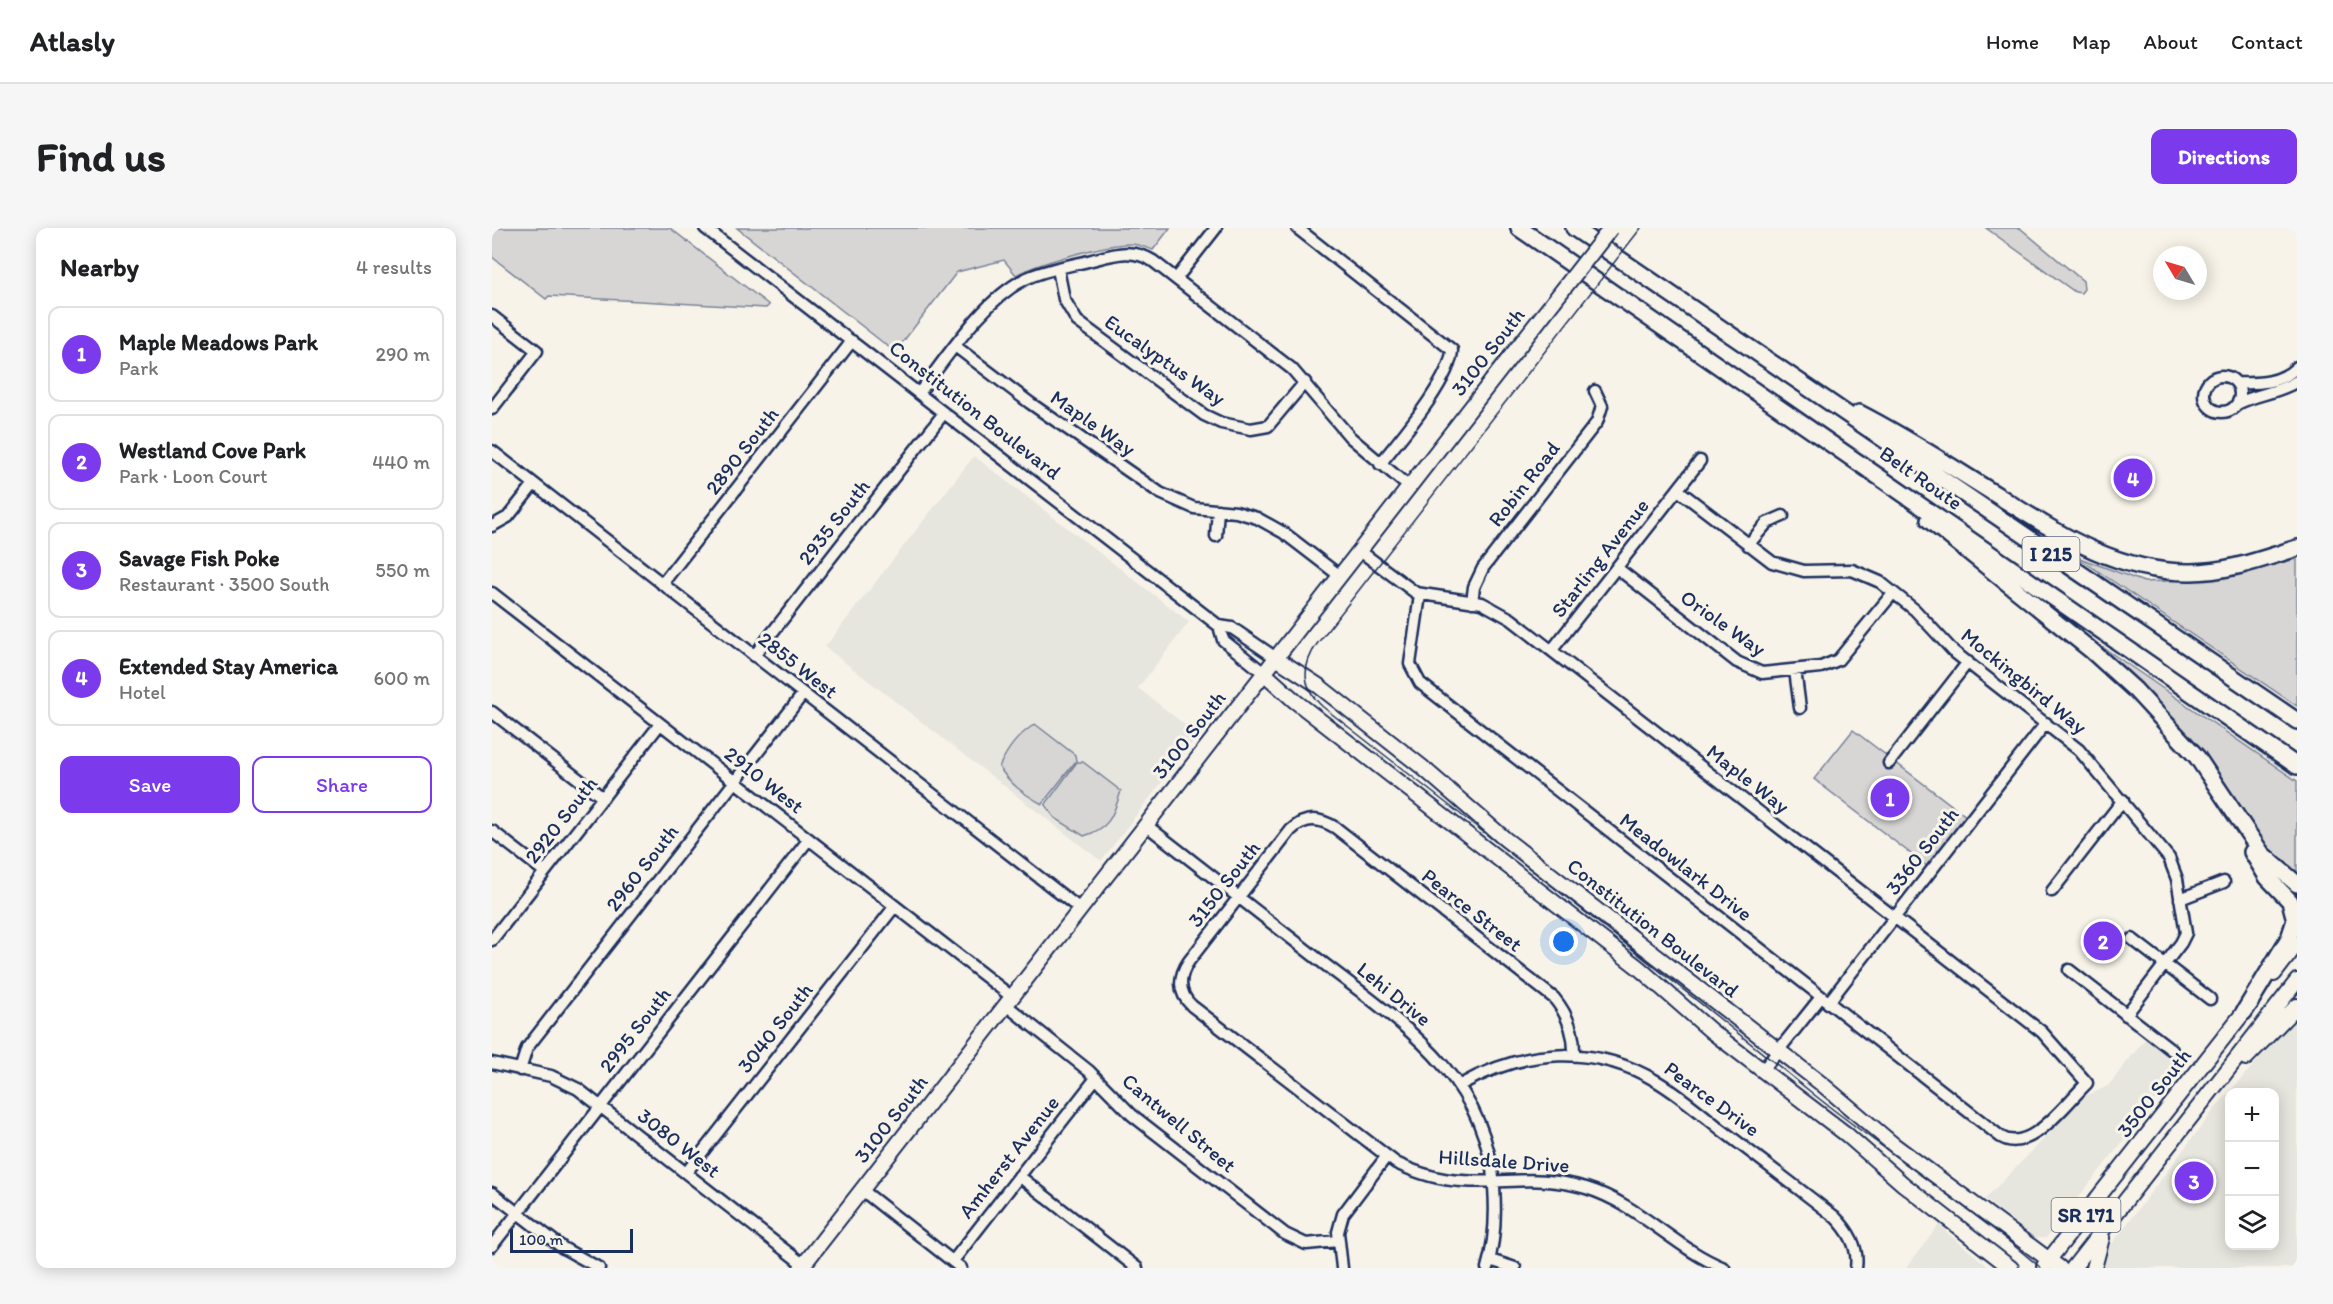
<!DOCTYPE html>
<html lang="en">
<head>
<meta charset="utf-8">
<style>
	:root { --surface:#fff; --page:#f6f6f6; --text:#202124; --muted:#757577; --line:#e0e0e0; --accent:#7c3aed }
	body { margin:0; font-family:Itim,sans-serif; background:var(--page); color:var(--text) }
	.controls { position:absolute; right:18px; bottom:18px; display:grid; overflow:hidden; border-radius:12px; box-shadow:0 3px 15px #0003 }
	.controls button { width:54px; height:54px; display:grid; place-items:center; padding:0; border:0; border-bottom:2px solid var(--line); background:var(--surface); color:var(--text); font:30px sans-serif }
	.compass { position:absolute; left:1661px; top:18px; width:54px; height:54px; border-radius:50%; background:var(--surface); box-shadow:0 3px 15px #0003; rotate:308deg }
	.scale { position:absolute; left:18px; bottom:15px; width:123px; box-sizing:border-box; padding-left:6px; border:3px solid #1b2f5e; border-top:0; font-size:16px; line-height:21px; white-space:nowrap; color:#1b2f5e; -webkit-text-stroke:4px #f7f3e8; paint-order:stroke }
	.you { position:absolute; left:1072px; top:714px; width:21px; height:21px; margin:-15px; border:4px solid #fff; border-radius:50%; background:#1a73e8; box-shadow:0 0 0 9px #1a73e833 }
	.badge { display:grid; place-items:center; width:39px; height:39px; border-radius:50%; background:var(--accent); color:#fff; font-size:20px; font-weight:700 }
	.pin { position:absolute; translate:-50% -50%; border:3px solid #fff; box-shadow:0 2px 6px #0006 }
	.list { margin:0; padding:0; list-style:none }
	h2 { display:flex; justify-content:space-between; align-items:center; height:78px; margin:0; padding:0 24px; font-size:26px }
	h2 small { font-size:20px; font-weight:400; color:var(--muted) }
	.list li { display:grid; grid-template-columns:39px 1fr auto; gap:18px; align-items:center; box-sizing:border-box; height:96px; margin:0 12px 12px; padding:0 12px; border:2px solid var(--line); border-radius:12px }
	.list b { display:block; font-size:22px; white-space:nowrap }
	.list p { margin:0; font-size:20px; white-space:nowrap; color:var(--muted) }
	.list em { font-size:20px; font-style:normal; color:var(--muted) }
	.actions { display:flex; gap:12px; padding:18px 24px }
	.actions a { flex:1; padding:14px 0; border:2px solid var(--accent); border-radius:12px; text-align:center; font-size:21px; color:var(--accent) }
	.actions .main { background:var(--accent); color:#fff }
	.icon { flex:none; width:33px; height:33px; fill:none; stroke:currentColor; stroke-width:2; stroke-linecap:round; stroke-linejoin:round }
	.map { position:relative; flex:none; width:1805px; height:1040px; overflow:hidden; border-radius:12px }
	header { display:flex; align-items:center; gap:36px; box-sizing:border-box; height:84px; padding:0 30px; background:var(--surface); border-bottom:2px solid var(--line) }
	header strong { font-size:28px }
	nav { display:flex; gap:33px; margin-inline-start:auto; font-size:21px }
	.intro { display:flex; align-items:center; justify-content:space-between; box-sizing:border-box; height:144px; padding:0 36px }
	h1 { margin:0; font-size:42px }
	.button { padding:15px 27px; border-radius:12px; background:var(--accent); color:#fff; font-size:21px; font-weight:700 }
	main { display:flex; gap:36px; padding:0 36px }
	aside { flex:1; background:var(--surface); border-radius:12px; box-shadow:0 3px 15px #0003 }
	.map>svg:first-child { display:block }
	.built { fill:#e6e5de; fill-rule:evenodd }
	.green { fill:#d7d6d4; stroke:#798299; stroke-width:1.5 }
	.lines { fill:none; stroke-linecap:round; stroke-linejoin:round }
	.minor-casing { stroke:#1b2f5e; stroke-width:15 }
	.major-casing { stroke:#1b2f5e; stroke-width:18 }
	.highway-casing { stroke:#1b2f5e; stroke-width:20 }
	.minor { stroke:#f7f3e8; stroke-width:10 }
	.major { stroke:#f7f3e8; stroke-width:14 }
	.highway { stroke:#f7f3e8; stroke-width:15 }
	.tram { stroke:#1b2f5e; stroke-width:1.5 }
	.major-bridge-casing { stroke:#1b2f5e; stroke-width:18; stroke-linecap:butt }
	.major-bridge { stroke:#f7f3e8; stroke-width:14 }
	.labels { text-anchor:middle; stroke-width:6; stroke-linejoin:round; paint-order:stroke }
	.shield { fill:#f7f3e8; stroke:#5d6a87; stroke-width:1.5 }
	.shield-label { font-size:20px; font-weight:bold; fill:#1b2f5e }
	.street-label { font-size:21px; fill:#1b2f5e; stroke:#f7f3e8 }
</style>
</head>
<body>
<header>
<strong>Atlasly</strong>
<nav><a>Home</a><a>Map</a><a>About</a><a>Contact</a></nav>
</header>
<div class="intro"><h1>Find us</h1><a class="button">Directions</a></div>
<main>
<aside>
<h2>Nearby<small>4 results</small></h2>
<ul class="list">
<li><span class="badge">1</span><div><b>Maple Meadows Park</b><p>Park</p></div><em>290 m</em></li>
<li><span class="badge">2</span><div><b>Westland Cove Park</b><p>Park · Loon Court</p></div><em>440 m</em></li>
<li><span class="badge">3</span><div><b>Savage Fish Poke</b><p>Restaurant · 3500 South</p></div><em>550 m</em></li>
<li><span class="badge">4</span><div><b>Extended Stay America</b><p>Hotel</p></div><em>600 m</em></li>
</ul>
<div class="actions"><a class="main">Save</a><a>Share</a></div>
</aside>
<div class="map">
<svg width="1805" height="1040" viewBox="0 0 1805 1040">
	<rect width="100%" height="100%" fill="#f7f3e8"/>
	<filter id="ink" filterUnits="userSpaceOnUse"><feTurbulence type="fractalNoise" baseFrequency=".0167" numOctaves="2"/><feDisplacementMap in="SourceGraphic" scale="12" xChannelSelector="R" yChannelSelector="G"/><feConvolveMatrix kernelMatrix="1 2 1 2 8 2 1 2 1" color-interpolation-filters="sRGB"/></filter>
	<g filter="url(#ink)">
		<!-- built -->
		<path class="built" d="M482 228 697 394 646 460 706 507 609 633 333 419Z
			M1805 788V1040H1608L1616 1021 1724 879ZM1738 864H1782V1018H1738Z
			M1654 810 1690 839 1554 1010H1542L1493 971 1594 868 1616 858Z
			M1449 994 1454 1004 1498 1040H1414Z"/>
		<!-- green -->
		<path class="green" d="M0 0H178L277 77 274 80 57 68 54 71 0 29Z
			M245 0H678L661 22C653 19 646 16 638 16 617 15 543 36 524 47L512 32 465 44 403 124Z
			M1494 0H1528L1591 53 1592 61 1589 65 1583 64Z
			M1585 329 1652 354 1720 351 1805 331V478Z
			M1612 420 1805 553V650L1772 623 1749 590 1609 425Z
			M543 496 583 527 584 533 550 576C532 566 519 557 507 539 516 520 525 508 543 496Z
			M1361 502 1475 589 1436 639 1322 551Z
			M585 534H591L629 563C621 588 618 600 592 608L563 590 553 577Z"/>
		<g class="lines">
			<!-- minor casing -->
			<g class="minor-casing">
				<path id="minor" d="M213 0 727 398 740 400 784 430
					M805 0 960 122C959 152 907 212 888 236
					M566 41 572 71 585 93 712 187 729 195 759 201 776 198 813 154
					M684 51 724 0
					M0 88 45 123 0 181
					M463 118 538 175 668 265 702 280 744 284 765 290 792 305 848 348
					M1712 166a18 18 0 1 1 36 0a18 18 0 1 1-36 0Z
					M1745 155C1767 156 1789 155 1805 139
					M427 165C456 128 490 73 533 51 553 41 578 38 600 32 623 26 640 20 661 33L800 141 858 209 917 259
					M1745 176C1764 166 1787 165 1805 153
					M0 223 588 681
					M1186 262 1280 334 1312 343 1360 342 1388 354 1423 382 1462 424 1587 522 1677 630 1685 651 1694 705 1689 715 1634 787
					M0 298 16 289 42 256
					M724 308 726 282
					M1256 317 1275 295 1291 288
					M868 323 924 365 990 375 1019 391 1550 804 1595 855C1575 874 1538 927 1509 909L928 455 918 436 928 367
					M1125 340 1245 434 1270 445 1329 439 1346 432 1401 365
					M170 356 360 113
					M0 365 520 769
					M980 374 982 359 991 340 1105 194 1110 178 1103 163
					M727 398 731 412 772 445
					M1060 422 1208 233
					M262 428 452 185
					M1303 442 1308 480
					M0 484 111 570
					M1397 535 1476 434
					M654 597C710 641 766 684 822 728 904 792 994 845 1002 959 1004 986 1003 1014 995 1040
					M0 603 53 644
					M1560 663 1631 572
					M1688 671 1732 654
					M1640 711 1718 771
					M0 712 168 496
					M1577 742 1680 822
					M1336 775 1554 495
					M514 777 597 843 640 887 793 1006 814 1016 846 1013
					M1082 827C1083 805 1076 787 1062 770L844 600C828 590 814 588 799 602L697 733C686 749 686 765 700 778L904 935C925 945 947 952 970 953 1015 956 1047 946 1094 960 1147 976 1182 1020 1232 1040
					M0 835 59 848 86 861 312 1037
					M28 842 35 820 311 466
					M1270 843 1329 769
					M968 857C1032 821 1101 815 1166 854 1189 868 1210 886 1231 903 1269 932 1306 960 1343 989 1357 1003 1367 1020 1364 1040
					M194 945 403 678
					M527 948 645 1040
					M370 962 469 1040
					M0 965 71 1020 107 1040
					M0 1018 317 611
					M998 1032 1023 1040
					M461 1033 604 850
					M850 1040 846 1004 851 986 894 929"/>
			</g>
			<!-- major casing -->
			<g class="major-casing">
				<path id="major" d="M784 430 827 458 930 539 1013 611 1331 857 1402 917 1568 1040
					M772 445 803 473 1147 740 1219 803 1354 906 1411 956 1519 1040
					M1782 746 1805 716
					M1754 830 1805 778
					M1552 1038 1759 775
					M309 1040 1062 73
					M1581 1040 1805 753
					M1602 1040 1610 1010"/>
			</g>
			<!-- highway casing -->
			<g class="highway-casing">
				<path id="highway" d="M1027 0 1805 538
					M1082 0 1805 493
					M1367 185C1416 210 1461 240 1508 269 1567 306 1626 345 1699 344 1736 344 1770 331 1805 320
					M1437 292 1600 423 1643 462 1705 529 1770 626 1805 656
					M1752 784 1797 710 1803 692 1798 673 1775 649 1760 624"/>
			</g>
			<!-- minor -->
			<use href="#minor" class="minor"/>
			<!-- major -->
			<use href="#major" class="major"/>
			<!-- highway -->
			<use href="#highway" class="highway"/>
			<!-- tram -->
			<path class="tram" d="M1149 0 825 416C809 439 810 460 831 479 995 607 1159 734 1320 865 1395 925 1476 977 1549 1040"/>
			<!-- major-bridge casing -->
			<g class="major-bridge-casing">
				<path id="major-bridge" d="M1062 73 1119 0"/>
			</g>
			<!-- major-bridge -->
			<use href="#major-bridge" class="major-bridge"/>
		</g>
	</g>
	<g class="labels">
		<!-- shield labels -->
		<g class="shield">
			<rect x="1530.5" y="309" width="57" height="34" rx="4.5"/>
			<rect x="1559.5" y="970" width="69" height="34" rx="4.5"/>
		</g>
		<g class="shield-label">
			<text x="1559" y="333">I 215</text>
			<text x="1594" y="994">SR 171</text>
		</g>
		<!-- street labels -->
		<g class="street-label">
			<text transform="translate(996 124) rotate(-52)" y="7">3100 South</text>
			<text transform="translate(673 132) rotate(35)" y="7">Eucalyptus Way</text>
			<text transform="translate(483 182) rotate(38)" y="7">Constitution Boulevard</text>
			<text transform="translate(601 195) rotate(35)" y="7">Maple Way</text>
			<text transform="translate(250 223) rotate(-52)" y="7">2890 South</text>
			<text transform="translate(1429 250) rotate(35)" y="7">Belt Route</text>
			<text transform="translate(1032 256) rotate(-52)" y="7">Robin Road</text>
			<text transform="translate(342 294) rotate(-52)" y="7">2935 South</text>
			<text transform="translate(1108 330) rotate(-52)" y="7">Starling Avenue</text>
			<text transform="translate(1231 395) rotate(35)" y="7">Oriole Way</text>
			<text transform="translate(306 437) rotate(38)" y="7">2855 West</text>
			<text transform="translate(1532 453) rotate(39)" y="7">Mockingbird Way</text>
			<text transform="translate(697 507) rotate(-52)" y="7">3100 South</text>
			<text transform="translate(1256 551) rotate(38)" y="7">Maple Way</text>
			<text transform="translate(272 552) rotate(38)" y="7">2910 West</text>
			<text transform="translate(69 592) rotate(-52)" y="7">2920 South</text>
			<text transform="translate(1430 623) rotate(-52)" y="7">3360 South</text>
			<text transform="translate(1194 639) rotate(38)" y="7">Meadowlark Drive</text>
			<text transform="translate(150 640) rotate(-52)" y="7">2960 South</text>
			<text transform="translate(732 656) rotate(-52)" y="7">3150 South</text>
			<text transform="translate(980 682) rotate(38)" y="7">Pearce Street</text>
			<text transform="translate(1161 700) rotate(38)" y="7">Constitution Boulevard</text>
			<text transform="translate(902 766) rotate(39)" y="7">Lehi Drive</text>
			<text transform="translate(283 800) rotate(-52)" y="7">3040 South</text>
			<text transform="translate(143 802) rotate(-52)" y="7">2995 South</text>
			<text transform="translate(1662 865) rotate(-52)" y="7">3500 South</text>
			<text transform="translate(1220 871) rotate(36)" y="7">Pearce Drive</text>
			<text transform="translate(399 891) rotate(-52)" y="7">3100 South</text>
			<text transform="translate(687 895) rotate(40)" y="7">Cantwell Street</text>
			<text transform="translate(187 915) rotate(38)" y="7">3080 West</text>
			<text transform="translate(517 929) rotate(-52)" y="7">Amherst Avenue</text>
			<text transform="translate(1012 933) rotate(4)" y="7">Hillsdale Drive</text>
		</g>
	</g>
</svg>
<div class="controls">
<button>+</button>
<button>−</button>
<button><svg class="icon" aria-label="layers" viewBox="0 0 24 24"><path d="M12 4l9 5-9 5-9-5zM3 14l9 5 9-5"/></svg></button>
</div>
<svg class="compass" viewBox="-18 -18 36 36"><path d="M0-13l5 13h-10z" fill="#e53935"/><path d="M0 13l5-13h-10z" fill="#757577"/></svg>
<div class="scale">100 m</div>
<div class="you"></div>
<div class="pin badge" style="left:1398px;top:570px">1</div>
<div class="pin badge" style="left:1611px;top:713px">2</div>
<div class="pin badge" style="left:1702px;top:953px">3</div>
<div class="pin badge" style="left:1641px;top:250px">4</div>
</div>
</main>
</body>
</html>
